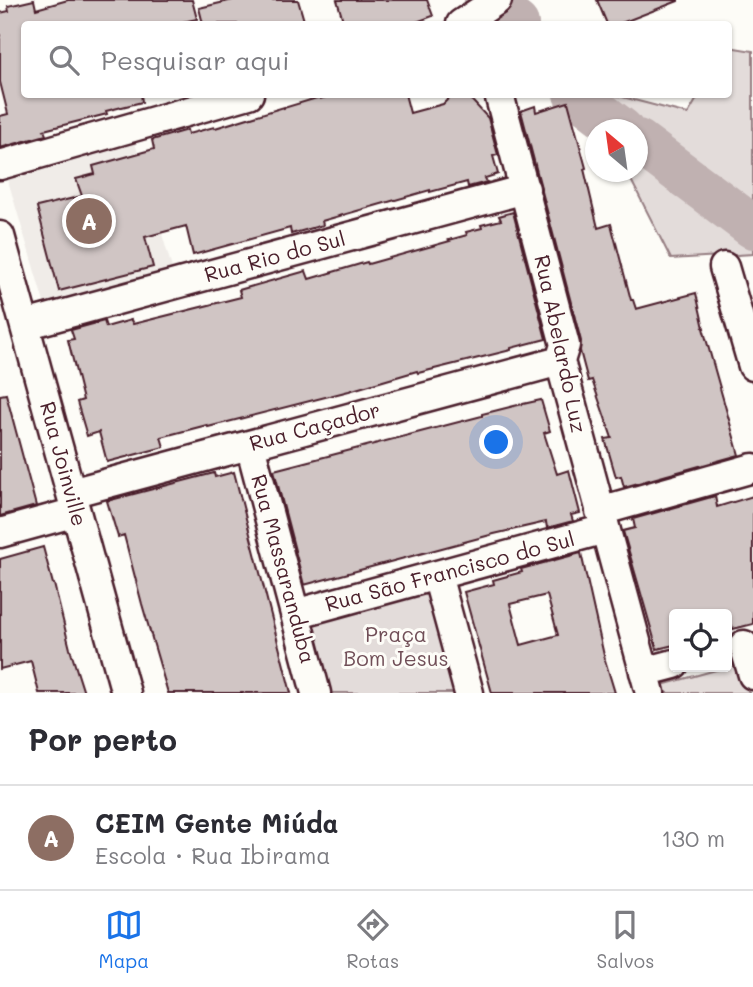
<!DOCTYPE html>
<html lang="pt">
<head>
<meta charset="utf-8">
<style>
	:root { --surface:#fff; --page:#f7f7f7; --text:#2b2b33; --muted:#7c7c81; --line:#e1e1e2; --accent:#1a73e8 }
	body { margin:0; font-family:Mali,sans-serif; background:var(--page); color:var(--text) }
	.controls { position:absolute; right:21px; bottom:21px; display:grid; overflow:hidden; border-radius:7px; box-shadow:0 2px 5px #0004 }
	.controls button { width:63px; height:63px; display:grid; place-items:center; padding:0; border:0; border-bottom:2px solid var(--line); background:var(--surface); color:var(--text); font:35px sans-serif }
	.compass { position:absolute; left:585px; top:119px; width:63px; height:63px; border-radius:50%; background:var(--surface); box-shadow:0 2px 5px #0004; rotate:331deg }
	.you { position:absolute; left:497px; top:443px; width:24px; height:24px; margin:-18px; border:5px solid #fff; border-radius:50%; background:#1a73e8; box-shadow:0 0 0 10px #1a73e833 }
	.badge { display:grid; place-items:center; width:46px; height:46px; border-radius:50%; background:var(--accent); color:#fff; font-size:23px; font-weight:700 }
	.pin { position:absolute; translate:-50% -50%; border:4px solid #fff; box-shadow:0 2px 7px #0006 }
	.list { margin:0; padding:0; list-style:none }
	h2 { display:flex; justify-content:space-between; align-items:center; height:91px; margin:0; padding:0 28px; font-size:30px }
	h2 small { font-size:23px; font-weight:400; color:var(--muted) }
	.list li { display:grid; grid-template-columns:46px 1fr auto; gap:21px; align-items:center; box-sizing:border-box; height:105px; padding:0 28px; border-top:2px solid var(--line) }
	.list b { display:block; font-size:26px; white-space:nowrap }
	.list p { margin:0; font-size:23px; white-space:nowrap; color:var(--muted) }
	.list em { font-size:23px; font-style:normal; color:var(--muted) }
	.icon { flex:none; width:38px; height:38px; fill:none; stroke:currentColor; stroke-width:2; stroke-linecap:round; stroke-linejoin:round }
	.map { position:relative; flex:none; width:753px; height:693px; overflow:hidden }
	.search { position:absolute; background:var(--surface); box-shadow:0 2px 5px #0004; left:21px; right:21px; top:21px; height:77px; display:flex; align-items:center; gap:18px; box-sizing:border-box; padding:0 24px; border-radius:7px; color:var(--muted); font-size:26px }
	.sheet { height:196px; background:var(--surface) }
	nav { display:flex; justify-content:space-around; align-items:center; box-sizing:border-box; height:98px; border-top:2px solid var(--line); background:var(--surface); font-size:19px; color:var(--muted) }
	nav a { display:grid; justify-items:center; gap:4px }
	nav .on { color:var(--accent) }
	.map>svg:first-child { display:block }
	.built { fill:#f0ece8 }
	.green { fill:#e3dcda; stroke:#967e82; stroke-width:2 }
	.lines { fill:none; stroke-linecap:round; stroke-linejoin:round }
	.river { stroke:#c0b1b1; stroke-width:44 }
	.building { fill:#d0c5c4; stroke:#4a1f2b; stroke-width:2; fill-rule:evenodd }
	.minor-casing { stroke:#4a1f2b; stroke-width:33 }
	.minor { stroke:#fdfcf7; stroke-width:28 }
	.labels { text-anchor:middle; stroke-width:6; stroke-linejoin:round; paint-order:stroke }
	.street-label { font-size:21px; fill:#4a1f2b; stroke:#fdfcf7 }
	.park-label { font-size:21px; fill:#704e57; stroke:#fdfcf7 }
</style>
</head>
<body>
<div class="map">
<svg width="753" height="693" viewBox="0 0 753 693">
	<rect width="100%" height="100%" fill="#fdfcf7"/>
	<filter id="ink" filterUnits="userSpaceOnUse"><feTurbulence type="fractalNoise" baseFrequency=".0143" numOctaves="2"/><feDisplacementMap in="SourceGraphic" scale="14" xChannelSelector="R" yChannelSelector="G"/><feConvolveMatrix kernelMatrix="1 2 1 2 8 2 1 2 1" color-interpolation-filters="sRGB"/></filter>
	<g filter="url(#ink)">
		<!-- built -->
		<path class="built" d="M133 136 172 268 45 306 6 174Z"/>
		<!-- green -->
		<path class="green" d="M729 47 753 51V254L671 259 627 172H638V130L606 129 588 95H615L688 114 699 95 728 94Z
			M427 593 455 693H329L310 625Z
			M741 663 749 693H665L662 685Z"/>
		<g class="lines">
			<!-- river -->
			<path class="river" d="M486 0 517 24
				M575 94 622 130
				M638 141 753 227"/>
		</g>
		<!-- building -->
		<path class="building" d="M34 0 36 9 68 0H192L197 19 173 24H24V94H141L142 102 106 111 107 114 44 130 46 135 0 148V116L8 114 0 82V13L9 11 8 6Z
			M233 0H298L305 24H203L199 8Z
			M337 0H427L433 16 411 24H344Z
			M597 0H678V1L619 24H607Z
			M336 94H405L410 113 443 104 451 96 466 94 488 118 498 155 493 156 498 174 485 178 487 182 468 187 467 182 430 192V190L322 221 323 225 291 234 290 228 193 255 186 226 145 237 153 267 59 291 37 207 82 196 76 179 95 174 93 166 154 149 152 140 187 130 188 134 214 127 215 128 284 107V108L320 97V99Z
			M568 102 586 168 584 169 598 228 611 224 631 300H633L636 309 696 293 704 328H703L739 455 624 487 621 476 616 477 605 439 612 438 592 380 588 381 580 351 581 341 521 111 535 106 536 112Z
			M513 212 546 339 511 348V350L418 373 417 371 349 391 208 427 207 425 161 437 164 447 107 462 99 432 87 436 77 402 83 400 68 340 74 339 71 330 104 321 106 327 131 320 133 324 241 297 239 290 306 271 309 279 367 262 368 264 450 241 449 240 467 235 466 232 482 228 481 225 501 220 499 216Z
			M6 394 36 506 0 516V395Z
			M541 400 550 431 544 433 557 474 569 470 580 513 571 515 573 521 547 528 546 522 494 534 304 585 274 470 482 416V414L514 406Z
			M234 472 291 693H168L142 604 124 535 118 537 107 501 214 473 215 477Z
			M715 496 717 507 753 496V624L733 629 732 626 727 628V614H674V645L657 649 623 531 635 528 633 519Z
			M43 547 53 584H54L70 649 84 693H39L31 661 0 669V559Z
			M581 553 605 660 615 693H492L464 592 494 584 493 580 522 572 521 569ZM547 595 558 635 521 645 510 604Z"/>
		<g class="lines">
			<!-- minor casing -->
			<g class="minor-casing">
				<path id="minor" d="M461 24 497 0
					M499 94 565 345 560 361 650 693
					M0 165 249 94
					M0 236 126 693
					M724 267 753 366
					M25 325 525 189
					M250 445 316 693
					M71 493 560 361
					M600 511 753 468
					M0 533 76 512
					M437 575 469 693
					M295 614 605 529
					M744 645 753 675
					M644 672 674 664"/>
			</g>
			<!-- minor -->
			<use href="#minor" class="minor"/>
		</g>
	</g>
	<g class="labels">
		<!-- street labels -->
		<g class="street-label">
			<text transform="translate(275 257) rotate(-15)" y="7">Rua Rio do Sul</text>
			<text transform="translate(560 344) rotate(78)" y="7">Rua Abelardo Luz</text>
			<text transform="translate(315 427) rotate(-15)" y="7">Rua Caçador</text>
			<text transform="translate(63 464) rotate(75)" y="7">Rua Joinville</text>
			<text transform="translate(283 569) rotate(75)" y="7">Rua Massaranduba</text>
			<text transform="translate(450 572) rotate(-15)" y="7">Rua São Francisco do Sul</text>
		</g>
		<!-- park labels -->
		<g class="park-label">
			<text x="396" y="642">Praça<tspan x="396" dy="24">Bom Jesus</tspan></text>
		</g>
	</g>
</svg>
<div class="controls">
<button><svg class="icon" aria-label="locate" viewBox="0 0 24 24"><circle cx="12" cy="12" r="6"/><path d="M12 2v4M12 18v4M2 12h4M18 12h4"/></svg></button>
</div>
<svg class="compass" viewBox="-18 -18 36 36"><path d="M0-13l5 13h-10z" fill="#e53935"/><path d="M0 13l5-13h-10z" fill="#7c7c81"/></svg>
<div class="you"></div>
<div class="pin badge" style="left:89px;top:221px;background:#8d6e63">A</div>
<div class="search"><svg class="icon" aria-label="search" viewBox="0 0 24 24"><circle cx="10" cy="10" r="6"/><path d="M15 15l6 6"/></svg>Pesquisar aqui</div>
</div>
<section class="sheet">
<h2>Por perto<small></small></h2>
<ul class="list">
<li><span class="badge" style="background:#8d6e63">A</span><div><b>CEIM Gente Miúda</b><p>Escola · Rua Ibirama</p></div><em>130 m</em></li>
</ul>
</section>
<nav>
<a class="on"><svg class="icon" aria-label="map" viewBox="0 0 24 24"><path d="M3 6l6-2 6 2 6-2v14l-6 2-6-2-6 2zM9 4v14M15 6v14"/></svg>Mapa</a>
<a><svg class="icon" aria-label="directions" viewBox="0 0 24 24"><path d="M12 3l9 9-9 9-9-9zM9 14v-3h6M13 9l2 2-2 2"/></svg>Rotas</a>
<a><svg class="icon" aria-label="saved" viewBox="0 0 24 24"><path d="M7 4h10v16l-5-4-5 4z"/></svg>Salvos</a>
</nav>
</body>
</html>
